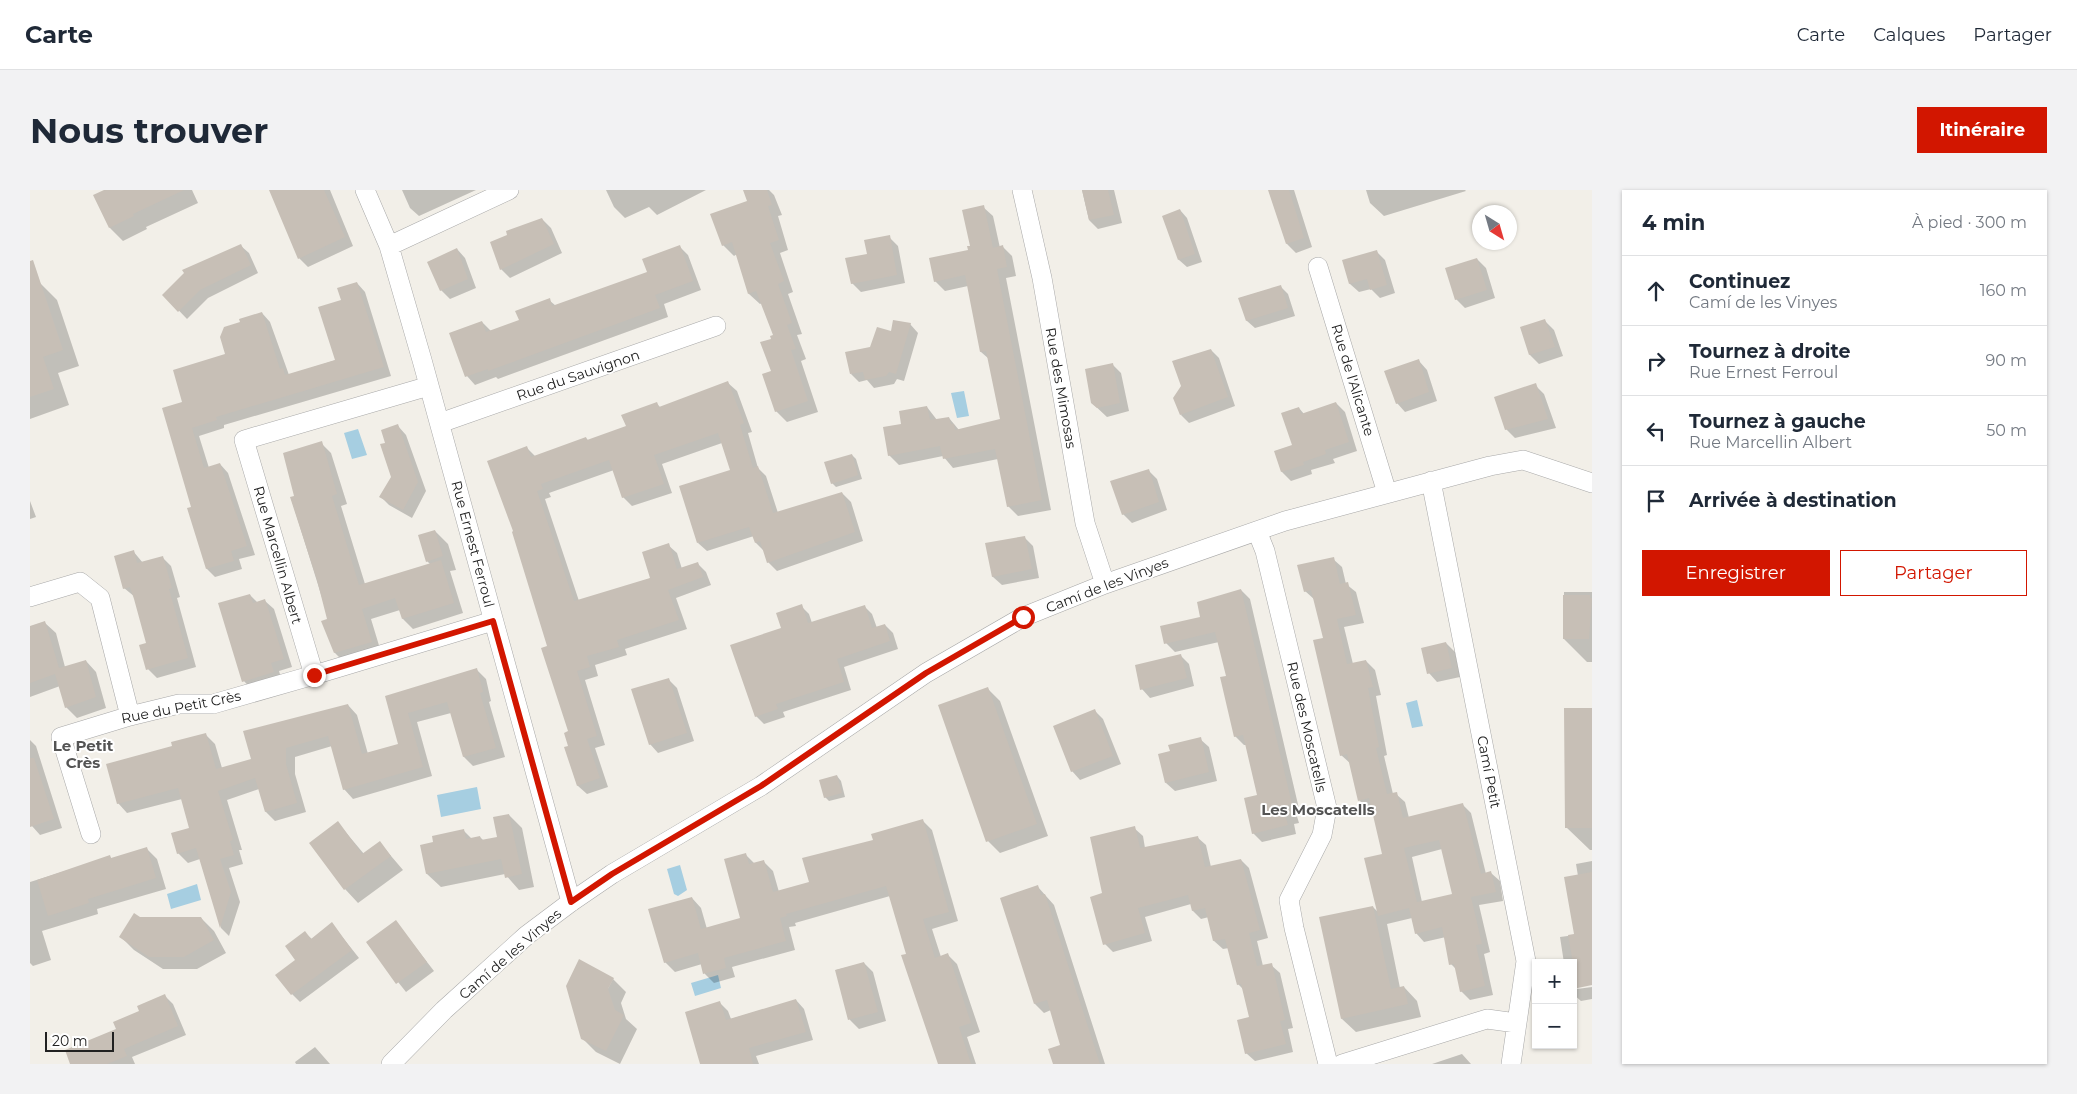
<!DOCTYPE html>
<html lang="fr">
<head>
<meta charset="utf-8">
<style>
	:root { --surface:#fff; --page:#f2f2f3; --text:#1f2937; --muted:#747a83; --line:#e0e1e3; --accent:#d21600 }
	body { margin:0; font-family:Montserrat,sans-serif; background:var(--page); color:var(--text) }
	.controls { position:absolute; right:15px; bottom:15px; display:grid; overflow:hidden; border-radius:0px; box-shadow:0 1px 4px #0004 }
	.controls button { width:45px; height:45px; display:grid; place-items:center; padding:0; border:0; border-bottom:1px solid var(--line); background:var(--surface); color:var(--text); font:25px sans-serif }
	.compass { position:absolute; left:1442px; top:15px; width:45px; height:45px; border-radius:50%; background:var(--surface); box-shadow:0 1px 4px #0004; rotate:143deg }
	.scale { position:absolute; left:15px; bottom:12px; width:69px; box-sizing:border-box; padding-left:5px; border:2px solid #212121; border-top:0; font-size:14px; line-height:18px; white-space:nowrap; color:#212121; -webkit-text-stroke:4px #fff; paint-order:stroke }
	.stop { position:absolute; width:15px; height:15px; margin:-11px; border:4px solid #d21600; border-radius:50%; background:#fff }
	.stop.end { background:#d21600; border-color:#fff; box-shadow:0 1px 5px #0008 }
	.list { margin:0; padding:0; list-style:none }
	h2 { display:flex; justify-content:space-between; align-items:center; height:65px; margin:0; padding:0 20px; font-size:21px }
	h2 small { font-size:16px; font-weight:400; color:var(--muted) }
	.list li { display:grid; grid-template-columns:32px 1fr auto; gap:15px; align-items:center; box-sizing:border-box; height:70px; padding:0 20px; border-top:1px solid var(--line) }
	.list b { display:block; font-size:19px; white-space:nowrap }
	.list p { margin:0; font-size:16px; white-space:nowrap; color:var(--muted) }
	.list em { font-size:16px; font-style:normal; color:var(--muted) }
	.actions { display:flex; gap:10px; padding:15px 20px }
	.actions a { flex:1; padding:11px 0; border:1px solid var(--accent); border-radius:0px; text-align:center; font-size:18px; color:var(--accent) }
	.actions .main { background:var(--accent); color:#fff }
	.icon { flex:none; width:28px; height:28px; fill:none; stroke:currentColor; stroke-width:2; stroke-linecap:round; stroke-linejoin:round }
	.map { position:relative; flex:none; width:1562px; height:874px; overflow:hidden; border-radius:0px }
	header { display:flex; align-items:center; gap:30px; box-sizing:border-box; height:70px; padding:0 25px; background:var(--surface); border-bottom:1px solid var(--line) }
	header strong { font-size:24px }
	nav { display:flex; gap:28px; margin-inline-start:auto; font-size:18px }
	.intro { display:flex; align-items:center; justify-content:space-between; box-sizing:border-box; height:120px; padding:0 30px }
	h1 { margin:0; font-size:35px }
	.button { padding:12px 22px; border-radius:0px; background:var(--accent); color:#fff; font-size:18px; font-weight:700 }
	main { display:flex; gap:30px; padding:0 30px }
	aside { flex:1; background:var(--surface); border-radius:0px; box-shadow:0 1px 4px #0004 }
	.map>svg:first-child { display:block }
	.water { fill:#a6cee1 }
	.shadow { fill:#0003; fill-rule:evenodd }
	.building { fill:#c7bfb6; fill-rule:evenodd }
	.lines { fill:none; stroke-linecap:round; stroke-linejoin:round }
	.minor-casing { stroke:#a8a8a8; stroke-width:20 }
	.minor { stroke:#fff; stroke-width:19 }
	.route { stroke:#d21600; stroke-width:6 }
	.labels { text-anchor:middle; stroke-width:4; stroke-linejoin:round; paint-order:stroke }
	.street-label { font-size:14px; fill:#212121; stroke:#fff }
	.neighbourhood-label { font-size:15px; font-weight:bold; fill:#545454; stroke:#fff }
</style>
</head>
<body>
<header>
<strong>Carte</strong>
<nav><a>Carte</a><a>Calques</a><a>Partager</a></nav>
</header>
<div class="intro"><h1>Nous trouver</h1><a class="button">Itinéraire</a></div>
<main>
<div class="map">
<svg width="1562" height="874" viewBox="0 0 1562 874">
	<rect width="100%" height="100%" fill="#f2efe8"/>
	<!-- water -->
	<path class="water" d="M934 201 939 226 927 228 921 203Z
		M328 239 337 265 322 269 314 243Z
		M1387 510 1393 536 1382 538 1376 513Z
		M447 597 451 619 411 627 407 605Z
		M650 675 657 700 648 706 644 704 637 679Z
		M167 694 171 710 141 719 137 704Z
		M688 785 691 798 665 806 661 793Z"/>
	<!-- shadow -->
	<path class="shadow" d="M77 0H162L168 13 116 37 117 39 93 51 80 38 65 6Z
		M241 0H300L323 56 278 77 269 68Z
		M372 0H446L389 26 380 18Z
		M576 0H676L627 25 619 17 595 28 584 17Z
		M720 0H739L744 5 752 25 748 26 758 60 750 63 763 102 758 104 772 144 767 145 776 169 771 171 788 222 757 232 746 221 743 182V149L744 146 732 113 730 114 719 104 707 64 704 66 693 55 718 11Z
		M1052 0H1084L1092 33 1068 39 1059 30Z
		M1240 0H1264L1282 57 1266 63 1257 54Z
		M1336 0H1435L1436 1 1354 26 1340 13Z
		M953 17 963 26 970 58 973 57 982 66 986 86 976 88 1021 320 988 326 978 316 968 269 923 278 913 266 869 275 859 265 873 235 897 217 907 230 919 228 929 240 971 230 959 169 951 162 938 96 915 101 905 91 939 61Z
		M1150 20 1157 28 1172 72 1157 77 1149 70Z
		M512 29 521 38 532 63 480 88 471 79Z
		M859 47 868 56 875 93 831 102 822 93 838 65Z
		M211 56 219 63 228 83 178 108 157 129 134 105 156 84Z
		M649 56 658 65 671 100 634 114 638 127 468 189 466 187 445 195 437 186 452 132 461 141 490 131 519 110 526 116 618 83Z
		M427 59 435 68 446 98 420 109 411 100 399 72Z
		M1346 61 1355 70 1365 103 1350 108 1341 99 1329 102 1320 94 1313 71Z
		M1447 69 1456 78 1465 108 1435 118 1426 109Z
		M10 93 27 110 49 176 28 183 39 215 0 229V97Z
		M327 93 335 102 361 186 194 235V238L169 246 179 278 190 274 198 283 225 365 209 369 212 379 185 387 177 379 163 318 154 213 232 123 240 132 259 185 306 170 312 111Z
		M1250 96 1258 104 1265 126 1225 138 1217 131 1210 108Z
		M1515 131 1524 140 1533 166 1509 174 1500 165 1492 138Z
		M880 134 888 143 874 191 867 189 864 194 844 198 837 190 829 192 821 184 841 158 862 142Z
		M1181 160 1189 168 1205 216 1159 233 1151 225Z
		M1389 171 1397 180 1407 211 1375 222 1367 213Z
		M1082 174 1091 183 1099 221 1077 227 1062 213Z
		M698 193 707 201 722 242 718 243 728 278 736 286 748 323 812 303 821 312 833 351 747 381 738 372 735 362 726 353 724 346 677 361 668 353 701 281 692 253 632 274 642 303 602 316 593 307 584 280 519 303 521 307 515 309 549 411 622 388 638 355 647 363 652 379 668 374 676 382 681 395 646 408 657 439 595 459 597 465 565 475 568 486 555 490 575 555 565 558 578 597 557 604 548 596 540 556 539 542 518 457 497 258 506 267 556 248 559 251 597 237 627 214 631 218Z
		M1505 195 1514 204 1526 238 1485 248 1476 239Z
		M1306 213 1315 222 1327 261 1303 269 1305 273 1281 280 1282 284 1261 291 1252 282 1246 262 1263 256 1269 218 1274 224Z
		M368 236 376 245 396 301 382 328 359 315 351 307 362 287 357 253Z
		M291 253 301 263 317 314 311 316 335 394 401 375 397 371 405 341 418 354 426 380 420 381 433 423 383 439 373 429 370 420 341 429 351 462 315 473 305 463 299 430 261 308 265 307Z
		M822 265 826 269 832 289 806 297 802 293Z
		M1118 280 1127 289 1137 320 1102 333 1093 324Z
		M0 311 6 327 0 329Z
		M994 347 1003 356 1009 388 972 395 963 387 957 354Z
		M103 361 113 373 132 367 141 376 150 407 147 408 166 477 127 488 118 479V454L105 407 94 398Z
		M1303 369 1312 377 1316 394 1326 402 1334 433 1314 437 1323 474 1336 471 1345 480 1351 505 1346 506 1357 565 1354 566 1363 604H1366L1375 612 1379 628 1432 614 1441 623 1456 684 1461 683 1470 691 1473 711 1449 715 1460 762 1454 764 1463 805 1440 810 1431 801 1427 780 1421 774 1416 747 1394 752 1386 743 1382 728 1357 734 1370 798 1374 797 1387 811 1391 827 1326 842 1312 829 1343 717 1349 723 1353 665 1343 618 1338 619 1329 610 1321 574 1311 565 1294 449 1285 410 1275 401ZM1412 659 1423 705 1392 712 1382 667Z
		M1211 400 1220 409 1270 623H1266L1269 633 1264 634 1266 644 1232 652 1223 643 1228 606 1216 555H1214L1205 546 1198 487 1189 452 1145 462 1136 453Z
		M1534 402H1562V472H1557L1534 449Z
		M220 405 228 413 235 411 244 419 262 477 249 481 252 491 222 500 214 491Z
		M771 416 779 424 782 433 834 416 842 424 847 438 855 435 863 443 868 459 814 477 821 500 753 522 755 527 734 534 726 526 753 439Z
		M15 433 26 443 35 477 56 471 66 482 76 518 47 528 36 517 30 496 0 507V438Z
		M1416 453 1425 462 1430 487 1407 492 1399 483Z
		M1151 466 1159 474 1164 496 1120 508 1112 499Z
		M446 479 456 489 461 511 459 512 475 567 443 576 434 567 421 523 387 532 402 586 323 609 314 599 302 556 265 567V584L276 622 245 631 236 622 229 599 197 610 212 660H209L213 674 199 678 210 712 199 746 191 738 170 669 158 673 148 663 161 639 152 609 97 623 88 613 144 557 175 544 185 554 192 578 222 570 318 515 327 525 338 564 370 555 357 507Z
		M639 490 647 498 664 551 628 563 620 554Z
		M958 499 970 511 1018 646 970 663 958 651Z
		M1562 519V660H1560L1537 638Z
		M1065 521 1073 529 1091 574 1050 590 1042 581Z
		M1170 549 1179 557 1187 591 1145 601 1136 593 1142 562Z
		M0 550 6 556 32 638 10 645 2 636 0 631Z
		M807 586 811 591 815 607 799 611 795 607Z
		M479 625 492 638 504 697 489 700 475 684 411 697 397 684 392 656 405 653 434 641 442 649 450 647 454 651 468 648Z
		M892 630 902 640 928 731 902 739 911 767 918 765 927 774 950 842 937 847 946 874H909L860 706 765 733 766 736 759 737 765 760 702 777 705 787 684 793 675 784 672 774 645 782 635 772 662 708 671 718 677 739 712 729 715 664 725 674 734 672 743 681 749 702 780 693 844 650Z
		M308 633 334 664 350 653 373 680 328 713 315 699 281 653Z
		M1104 638 1113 646 1115 658 1167 647 1176 655 1181 677 1211 670 1219 678 1238 748 1227 751 1233 776 1241 775 1250 783 1263 838 1258 839 1263 862 1225 871 1216 863 1221 828 1214 800 1208 794 1199 758 1193 759 1184 751 1179 727 1171 729 1163 721 1161 714 1115 727 1122 751 1083 762 1075 754 1073 704Z
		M117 659 127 669 136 699 67 719 68 724 12 741 21 770 3 776 0 773V692L80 667 82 669Z
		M1562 671V794L1547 797V799L1562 797V809L1551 811 1543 804V773H1534L1530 747 1545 745 1548 686 1546 674Z
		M1008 697 1024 715 1075 874H1024L1032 855 1021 820 1014 823 1005 814Z
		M171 728 184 741 196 763 167 779H133L104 760 91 747 110 729Z
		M366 732 404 781 376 802 337 753Z
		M302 734 329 768 270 812 262 804 267 770 275 743 282 749Z
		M834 773 843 782 856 831 829 839 820 830 806 780Z
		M583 789 596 802 591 813 596 829 607 839 590 874 566 862 552 848Z
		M134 805 143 814 156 845 102 867 105 874H41Z
		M766 810 774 819 783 850 726 866 729 874H672L690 813 698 821 701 829Z
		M285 857 300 874H266L265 872Z
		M1432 864 1441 874H1402Z"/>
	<!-- building -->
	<path class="building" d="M74 0H154L103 24 104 26 79 38 63 5Z
		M239 0H294L315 47 268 69Z
		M713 0H737L742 15 738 16 749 50 740 53 754 91 748 94 762 133 757 135 766 159 761 160 778 211 745 222 732 184 741 181 730 152 741 149 740 146 743 145 726 101 718 104 702 52 692 56 680 24 717 11Z
		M1052 0H1078L1084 25 1059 30Z
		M1238 0H1259L1274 48 1256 54Z
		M954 15 963 58 973 55 977 77 967 79 1012 310 977 317 965 259 913 269 910 256 858 266 853 237 871 234 869 221 897 216 900 230 919 227 921 234H924L925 240 970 229 956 161 950 162 935 85 904 92 899 68 938 60 937 56H940L932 20Z
		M1150 19 1165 64 1148 70 1132 26Z
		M512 28 524 54 470 80 460 52 477 45 476 41Z
		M860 45 867 85 821 94 815 68 837 64 834 50Z
		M211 54 221 75 170 100 148 122 132 105 154 83 152 80Z
		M650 55 663 91 625 105 630 118 458 181V179L435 187 419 143 452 131 456 142 489 130 485 121 520 108 522 116 617 82 612 69Z
		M427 58 438 89 410 101 397 72Z
		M1347 60 1357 95 1340 100 1337 89 1319 94 1312 70Z
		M1447 68 1457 100 1425 110 1415 78Z
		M3 70 33 160 13 167 24 199 0 207V71Z
		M327 92 354 177 186 227 187 230 162 238 174 278 190 273 217 356 201 361 204 371 176 379 157 318 161 317 132 218 152 212 143 180 195 164 190 147 194 137 210 132 209 129 232 122 250 179 253 178 255 185 305 170 288 117 311 110 307 98Z
		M1251 95 1258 118 1216 131 1208 108Z
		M1515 129 1525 157 1499 165 1490 137Z
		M863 130 881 133 866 184 859 182 856 186 835 190 833 182 820 184 815 162 840 157 847 137 861 141Z
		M1181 159 1198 207 1150 225 1143 208 1151 196 1142 171Z
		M1389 169 1399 202 1366 214 1354 181Z
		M1083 173 1090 213 1067 218 1061 213 1055 179Z
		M698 191 714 233 710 235 723 278 728 276 743 323 812 302 825 342 737 373 730 351 725 353 719 337 667 353 649 296 700 280 688 243 624 265 634 294 592 308 579 270 511 294 513 299 507 301 544 411 620 388 612 362 639 353 647 379 668 372 673 387 638 400 649 430 587 450 589 457 557 466 560 477 547 481 567 546 557 549 570 588 547 596 534 557 538 556 534 543 538 541 511 458 517 456 482 342 483 341 457 271 497 256 501 267 556 247 557 250 596 236 591 225 627 212 629 217Z
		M1506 193 1518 229 1475 240 1464 207Z
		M1306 212 1319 252 1295 260 1296 264 1273 272 1274 275 1251 282 1244 261 1262 255 1251 223 1269 217 1271 224Z
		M368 234 388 292 373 320 349 307 361 287 350 254 355 253 351 240Z
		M292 251 307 304 302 306 329 395 411 370 424 413 372 429 365 408 332 419 342 452 304 463 291 431 297 429 287 390 260 307 264 306 253 263Z
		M822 264 828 285 801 294 794 272Z
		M1119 279 1129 312 1092 325 1080 291Z
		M405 340 413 366 396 372 388 345Z
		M995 346 1002 379 962 387 955 353Z
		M104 360 107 373 133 366 142 398 139 399 158 468 116 480 109 455 116 453 104 409 100 397 93 399 84 366Z
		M1304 367 1310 394 1318 392 1326 425 1307 429 1317 474 1336 470 1343 497 1338 498 1349 557 1346 558 1357 604 1367 602 1373 628 1433 613 1451 684 1461 681 1466 702 1441 707 1452 754 1446 755 1455 796 1430 802 1424 774 1419 775 1412 737 1385 744 1379 718 1348 726 1334 668 1352 664 1339 608 1328 611 1317 564 1310 566 1283 450 1293 448 1281 400 1274 402 1267 375ZM1409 650 1422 704 1387 712 1374 658Z
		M1211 399 1262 614 1258 615 1260 624 1255 625 1258 635 1222 644 1214 608 1227 605 1213 545 1204 547 1190 487 1196 486 1185 442 1134 454 1130 436 1170 427 1167 412Z
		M220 404 223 413 235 409 254 469 241 473 244 482 212 492 188 413Z
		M1533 405H1560V408H1562L1559 449H1533Z
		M772 414 778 433 835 415 842 438 855 434 860 451 807 469 814 492 746 514 748 519 725 527 700 455 751 438 746 423Z
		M15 431 29 478 56 470 66 507 35 518 25 484 0 493V436Z
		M1416 452 1422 478 1397 484 1391 458Z
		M1151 464 1157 488 1110 500 1105 475Z
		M447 478 453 502 450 503 466 558 433 567 417 512 378 523 393 577 313 600 298 546 256 558V574L267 613 235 622 225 588 188 601 203 650 200 651 204 665 190 669 201 702 190 738 166 658 147 664 141 643 159 638 148 598 87 614 76 574 142 556 141 552 176 543 186 579 221 569 213 541 318 514 332 564 368 554 355 506Z
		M639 488 657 543 619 555 601 499Z
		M958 497 1007 634 956 652 908 515Z
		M1534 518H1562V638H1535Z
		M1065 519 1083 566 1041 582 1023 536Z
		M1171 547 1179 582 1135 593 1128 564 1140 561 1138 555Z
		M0 568H4L24 629 0 637Z
		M807 585 812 603 794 608 789 590Z
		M479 624 492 684 475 688 471 669 396 684 390 655 403 652 402 646 434 639 436 649 450 646 451 650 467 647 463 627Z
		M893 629 919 722 893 729 905 768 918 763 941 833 929 837 941 874H908L871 765 876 764 856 696 756 724 757 726 750 728 756 751 694 768 696 778 673 784 668 763 634 773 618 719 662 707 671 739 710 728 694 669 716 663 719 674 734 670 743 702 779 692 772 668 843 650 841 644Z
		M308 631 332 664 350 651 361 666 314 700 279 653Z
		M1105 636 1110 658 1168 646 1175 677 1211 669 1230 740 1219 743 1227 776 1242 773 1255 830 1250 831 1256 854 1215 864 1207 830 1219 827 1211 794 1207 795 1195 749 1183 751 1175 718 1162 721 1158 705 1108 718 1115 743 1073 755 1060 707 1072 703 1060 647Z
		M117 657 126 688 58 709 59 713 18 726 7 690 80 665 81 668Z
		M1562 682V795L1543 799V773L1538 745 1544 744 1534 687Z
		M1008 695 1011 705 1015 704 1070 874H1023L1018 859 1030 855 1017 810 1004 814 970 708Z
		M1343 716 1361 799 1374 796 1378 814 1311 829 1289 727Z
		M104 723 110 727H171L184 750 154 767H119L89 747Z
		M366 730 397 772 366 794 336 752Z
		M302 732 322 760 261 805 245 785 265 770 255 756 275 741 281 749Z
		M549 769 584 788 578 799 585 820 594 825 576 861 551 849 536 796Z
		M834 772 848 822 818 830 805 780Z
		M135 804 148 836 94 859 97 866 77 874H40L35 860 86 839 83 832 109 821 107 816Z
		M766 809 776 842 719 858 723 874H670L655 822 690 811 696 830Z"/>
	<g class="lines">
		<!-- minor casing -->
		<g class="minor-casing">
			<path id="minor" d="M335 0 359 56 392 170 541 712
				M992 0 1012 88 1055 333 1075 394
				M359 56 479 0
				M1288 77 1357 303
				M399 196 214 250 284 485 463 431
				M410 233 686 136
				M1401 291 1496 771 1481 874
				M1227 341 1235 361 1297 618 1292 645 1259 710 1264 738 1298 874
				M0 407 50 392 70 408 100 526
				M61 644 31 547 100 526 149 514H183L284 485
				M361 874 414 820 497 745 541 712 582 684 731 596 896 483 993 427 1075 394 1255 331 1460 276 1493 270 1562 293
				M1312 874 1457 829 1486 833"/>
		</g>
		<!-- minor -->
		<use href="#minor" class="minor"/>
	</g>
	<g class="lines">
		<!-- route -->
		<path class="route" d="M284 485 463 431 541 712 582 684 731 596 896 483 993 427"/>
	</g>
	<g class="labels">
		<!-- street labels -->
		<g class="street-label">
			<text transform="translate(548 185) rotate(-19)" y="5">Rue du Sauvignon</text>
			<text transform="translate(1323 190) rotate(73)" y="5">Rue de l'Alicante</text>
			<text transform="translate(1031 198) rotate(80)" y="5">Rue des Mimosas</text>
			<text transform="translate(443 354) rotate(75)" y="5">Rue Ernest Ferroul</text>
			<text transform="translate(248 365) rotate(74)" y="5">Rue Marcellin Albert</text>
			<text transform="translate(1077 395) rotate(-21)" y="5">Camí de les Vinyes</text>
			<text transform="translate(151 517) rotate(-11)" y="5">Rue du Petit Crès</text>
			<text transform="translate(1277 537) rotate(77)" y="5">Rue des Moscatells</text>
			<text transform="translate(1459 582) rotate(79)" y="5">Camí Petit</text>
			<text transform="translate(480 764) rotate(-41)" y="5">Camí de les Vinyes</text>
		</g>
		<!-- neighbourhood labels -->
		<g class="neighbourhood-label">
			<text x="53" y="561">Le Petit<tspan x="53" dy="17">Crès</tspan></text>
			<text x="1288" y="625">Les Moscatells</text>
		</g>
	</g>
</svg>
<div class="controls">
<button>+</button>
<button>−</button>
</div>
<svg class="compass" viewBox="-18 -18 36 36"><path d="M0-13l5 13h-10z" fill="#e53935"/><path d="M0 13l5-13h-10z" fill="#747a83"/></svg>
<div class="scale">20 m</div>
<div class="stop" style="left:993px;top:427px"></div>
<div class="stop end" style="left:284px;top:485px"></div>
</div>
<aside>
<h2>4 min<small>À pied · 300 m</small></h2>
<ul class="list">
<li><svg class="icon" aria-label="ahead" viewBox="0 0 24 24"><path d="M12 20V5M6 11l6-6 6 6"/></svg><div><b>Continuez</b><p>Camí de les Vinyes</p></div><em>160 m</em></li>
<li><svg class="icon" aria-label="right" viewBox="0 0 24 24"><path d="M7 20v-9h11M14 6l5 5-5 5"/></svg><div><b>Tournez à droite</b><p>Rue Ernest Ferroul</p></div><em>90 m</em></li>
<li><svg class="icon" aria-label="left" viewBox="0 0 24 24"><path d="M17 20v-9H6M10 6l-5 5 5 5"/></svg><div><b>Tournez à gauche</b><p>Rue Marcellin Albert</p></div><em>50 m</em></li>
<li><svg class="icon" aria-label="arrive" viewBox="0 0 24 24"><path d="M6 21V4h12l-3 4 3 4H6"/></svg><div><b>Arrivée à destination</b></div></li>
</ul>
<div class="actions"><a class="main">Enregistrer</a><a>Partager</a></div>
</aside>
</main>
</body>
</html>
